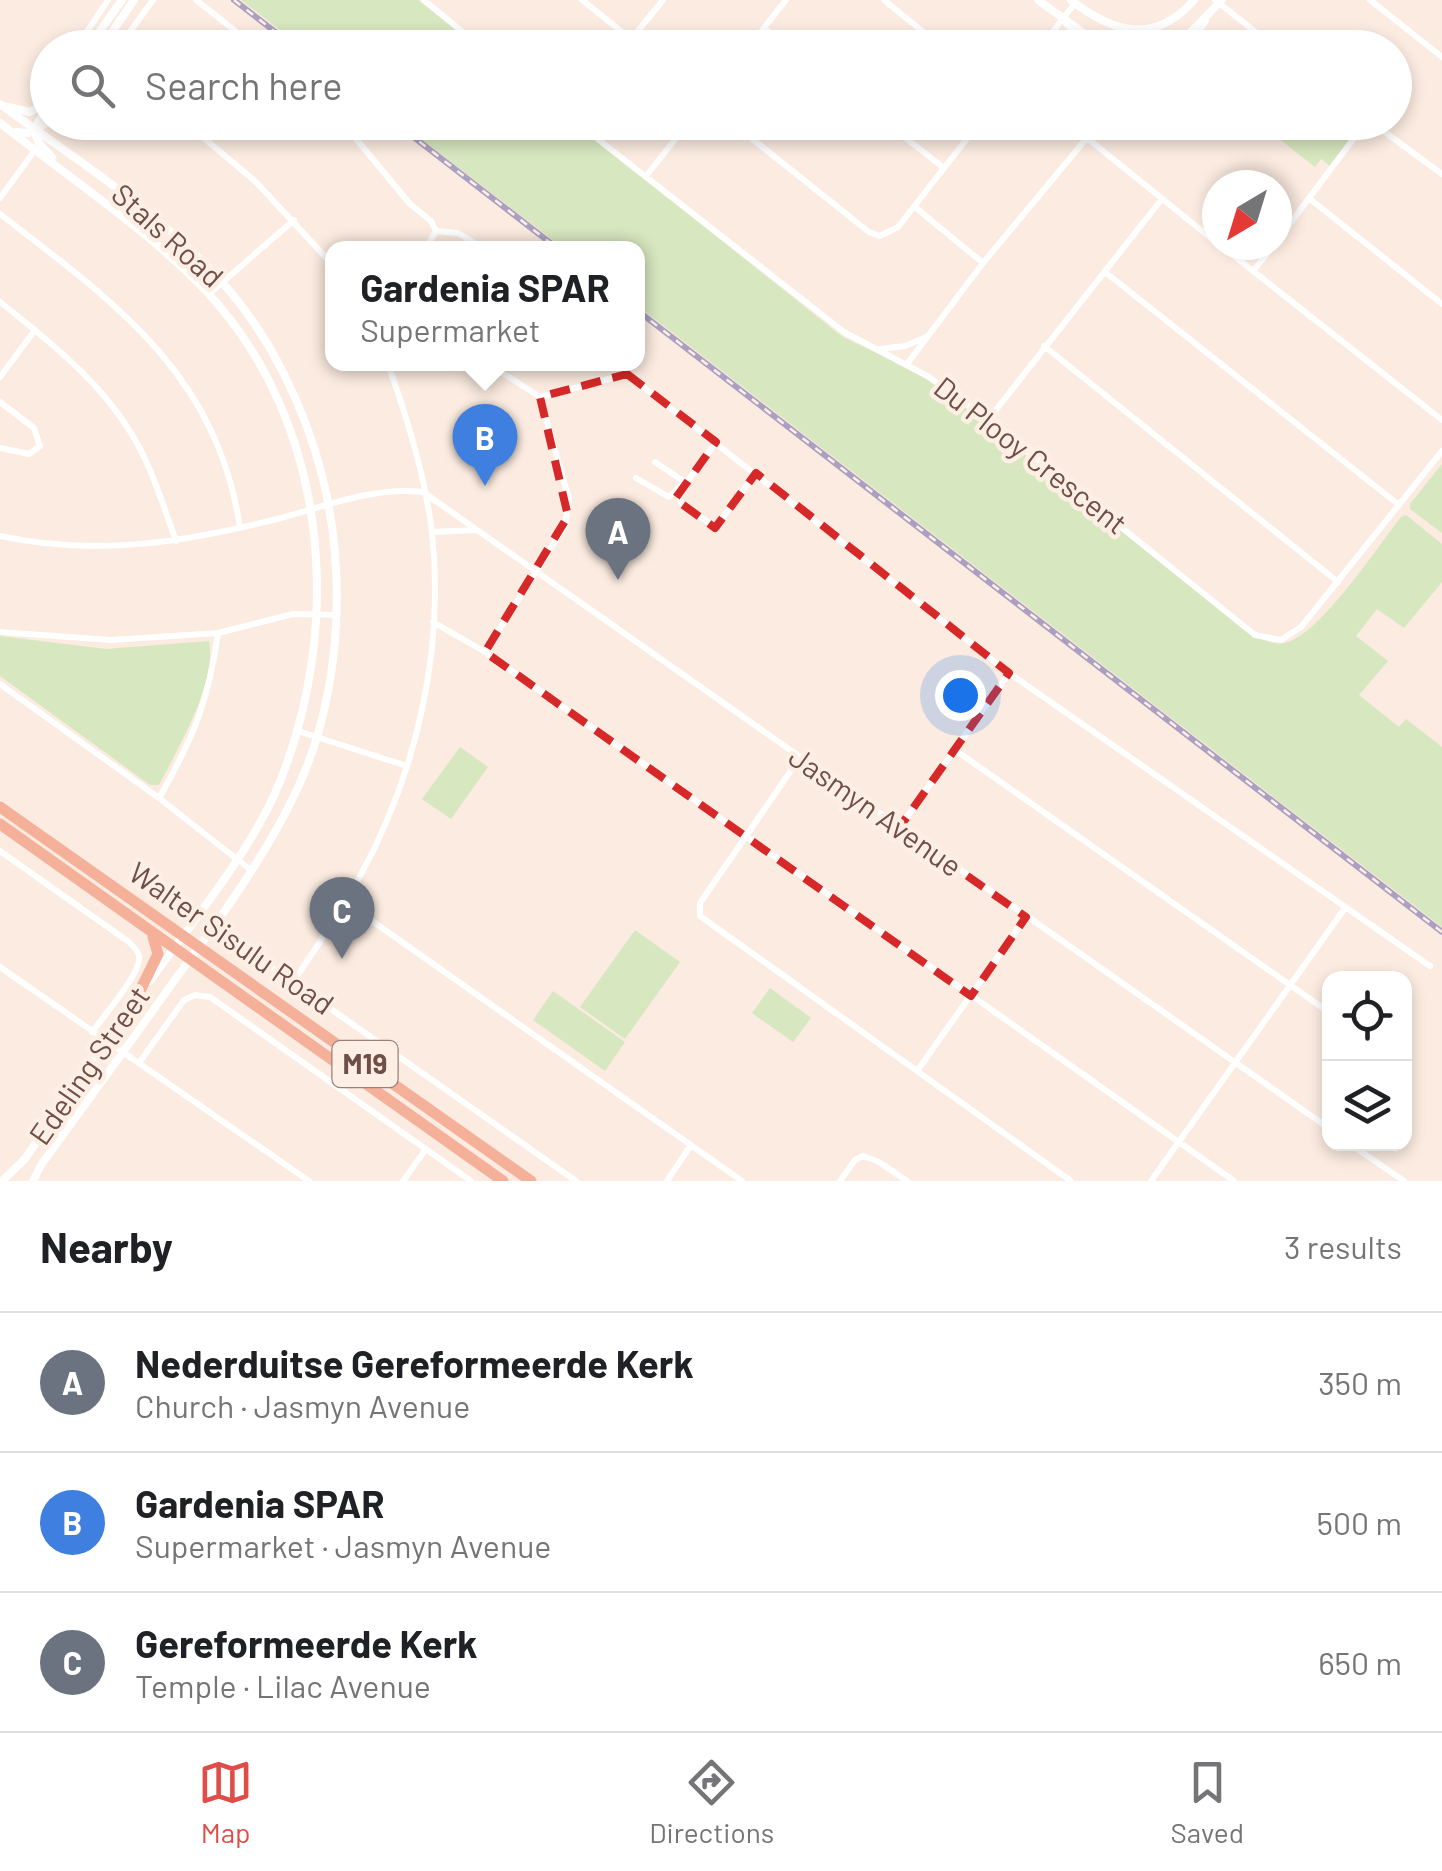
<!DOCTYPE html>
<html lang="en">
<head>
<meta charset="utf-8">
<style>
	:root { --surface:#fff; --page:#f6f6f6; --text:#202124; --muted:#757577; --line:#e0e0e0; --accent:#e04d49 }
	body { margin:0; font-family:Barlow,sans-serif; background:var(--page); color:var(--text) }
	.controls { position:absolute; right:30px; bottom:30px; display:grid; overflow:hidden; border-radius:20px; box-shadow:0 5px 15px #0003 }
	.controls button { width:90px; height:90px; display:grid; place-items:center; padding:0; border:0; border-bottom:2px solid var(--line); background:var(--surface); color:var(--text); font:50px sans-serif }
	.compass { position:absolute; left:1202px; top:170px; width:90px; height:90px; border-radius:50%; background:var(--surface); box-shadow:0 5px 15px #0003; rotate:218deg }
	.you { position:absolute; left:960px; top:695px; width:35px; height:35px; margin:-25px; border:8px solid #fff; border-radius:50%; background:#1a73e8; box-shadow:0 0 0 15px #1a73e833 }
	.badge { display:grid; place-items:center; width:65px; height:65px; border-radius:50%; background:var(--accent); color:#fff; font-size:32px; font-weight:700 }
	.pin { position:absolute; translate:-50% -82px; filter:drop-shadow(0 2px 5px #0008) }
	.pin::after { content:''; position:absolute; top:52px; width:35px; height:30px; background:inherit; clip-path:polygon(0 0,100% 0,50% 100%) }
	.popup { position:absolute; left:325px; top:241px; width:320px; height:130px; box-sizing:border-box; display:grid; place-content:center; border-radius:20px; background:var(--surface); filter:drop-shadow(0 2px 8px #0005); font-size:32px; white-space:nowrap; color:var(--muted) }
	.popup b { font-size:38px; color:var(--text) }
	.popup::after { content:''; position:absolute; left:50%; top:100%; margin-left:-20px; border:20px solid transparent; border-top-color:var(--surface) }
	.list { margin:0; padding:0; list-style:none }
	h2 { display:flex; justify-content:space-between; align-items:center; height:130px; margin:0; padding:0 40px; font-size:42px }
	h2 small { font-size:32px; font-weight:400; color:var(--muted) }
	.list li { display:grid; grid-template-columns:65px 1fr auto; gap:30px; align-items:center; box-sizing:border-box; height:140px; padding:0 40px; border-top:2px solid var(--line) }
	.list b { display:block; font-size:38px; white-space:nowrap }
	.list p { margin:0; font-size:32px; white-space:nowrap; color:var(--muted) }
	.list em { font-size:32px; font-style:normal; color:var(--muted) }
	.icon { flex:none; width:55px; height:55px; fill:none; stroke:currentColor; stroke-width:2; stroke-linecap:round; stroke-linejoin:round }
	.map { position:relative; flex:none; width:1442px; height:1181px; overflow:hidden }
	.search { position:absolute; background:var(--surface); box-shadow:0 5px 15px #0003; left:30px; right:30px; top:30px; height:110px; display:flex; align-items:center; gap:25px; box-sizing:border-box; padding:0 35px; border-radius:55px; color:var(--muted); font-size:38px }
	.sheet { height:550px; background:var(--surface) }
	nav { display:flex; justify-content:space-around; align-items:center; box-sizing:border-box; height:140px; border-top:2px solid var(--line); background:var(--surface); font-size:28px; color:var(--muted) }
	nav a { display:grid; justify-items:center; gap:5px }
	nav .on { color:var(--accent) }
	.map>svg:first-child { display:block }
	.green { fill:#d7e7bf }
	.lines { fill:none; stroke-linecap:round; stroke-linejoin:round }
	.minor { stroke:#fff; stroke-width:6 }
	.tertiary { stroke:#fff; stroke-width:8 }
	.trunk { stroke:#f5b09a; stroke-width:11 }
	.rail-casing { stroke:#aca0c2; stroke-width:6 }
	.rail { stroke:#feefe5; stroke-width:2.5; stroke-dasharray:8; stroke-linecap:butt }
	.marked { fill:none; stroke:#d62828; stroke-width:8; stroke-dasharray:20 12; stroke-linejoin:round }
	.labels { text-anchor:middle; stroke-width:9; stroke-linejoin:round; paint-order:stroke }
	.shield { fill:#feefe5; stroke:#9b7f78; stroke-width:2.5 }
	.shield-label { font-size:28px; font-weight:bold; fill:#704f49 }
	.street-label { font-size:30px; fill:#704f49; stroke:#feefe5 }
</style>
</head>
<body>
<div class="map">
<svg width="1442" height="1181" viewBox="0 0 1442 1181">
	<rect width="100%" height="100%" fill="#fbebe0"/>
	<!-- green -->
	<path class="green" d="M241 0H418L478 47H302Z
		M1361 122 1331 167 1321 159 1315 167 1259 123Z
		M400 123H573L843 337 925 376 1255 636C1265 641 1274 645 1285 643 1319 636 1378 546 1401 517L1406 515 1442 544V582L1404 628 1377 609 1356 636 1388 661 1359 695 1399 727 1406 719 1442 747V927L638 306V248H563Z
		M1442 464V533L1410 509V504Z
		M0 636 106 649 209 641C217 683 178 748 159 785H150L0 676Z
		M460 747 488 767 451 819 422 799Z
		M635 930 680 962 625 1039 580 1007Z
		M770 988 811 1018 793 1042 752 1013Z
		M553 991 625 1042 605 1071 533 1020Z"/>
	<g class="lines">
		<!-- minor -->
		<path class="minor" d="M196 0 257 48
			M424 0 482 48
			M582 0 631 39
			M884 0 943 48
			M1215 0 1276 48
			M1370 0 1442 57
			M1066 24 1090 48
			M764 28 789 48
			M76 48 108 0
			M118 48 153 0
			M624 48 663 0
			M748 48 786 0
			M1040 48 1075 3
			M1187 48 1206 21
			M185 122 256 182 332 264
			M342 122 410 204 431 221 436 231 458 233 483 248
			M576 122 844 332 929 377 988 420 1255 635 1281 640 1301 627 1442 451
			M731 122 869 232 880 236 898 227 980 122
			M885 122 944 168
			M1371 122 1442 174
			M1087 138 1217 243
			M646 176 689 122
			M0 198 35 150
			M1310 199 1442 304
			M915 207 983 263
			M0 214C114 302 217 373 240 528
			M1277 241 1366 122
			M1220 245 1442 420
			M414 248 429 243 436 231
			M1253 271 1274 245
			M1105 272 1399 505
			M209 294 294 220
			M0 302C57 347 115 393 146 461 158 487 166 514 176 541
			M1044 346 1338 582
			M880 349 905 346 926 337
			M625 364 627 374
			M907 364 983 263 1100 122
			M627 374 1009 673 1430 966
			M0 377 35 330
			M540 397 627 374
			M0 402 34 428 40 446 29 454 0 448
			M988 420 1161 200
			M716 442 679 493 681 503 712 525H717L756 473
			M655 462 683 481
			M636 478 669 497 680 486
			M432 532 477 530
			M0 536C96 557 187 542 281 518 325 506 377 486 423 492L1330 1129
			M433 622 485 652 1234 1181
			M0 632 111 640 218 633 293 614 337 615
			M485 652 565 526 569 499 540 397 489 364
			M0 684 159 798 252 871
			M298 731 407 766
			M955 750 1330 1013
			M799 759 700 903V916L1071 1181
			M159 798C193 739 209 700 218 633
			M899 828 1009 673
			M0 851 129 942C133 946 137 950 139 955 143 971 103 1017 92 1032
			M345 902 742 1181
			M214 927 576 1181
			M0 967 309 1181
			M294 981C316 947 340 914 359 878 416 775 445 650 432 533 425 475 407 418 388 364
			M139 1063 184 1000 195 995 210 997 471 1181
			M917 1071 1026 917
			M1350 1144 1404 1181
			M403 1181 426 1149
			M667 1181 691 1145
			M840 1181 855 1160 863 1156 879 1162 907 1181
			M1151 1181 1345 908"/>
		<!-- tertiary -->
		<path class="tertiary" d="M1038 0 1089 37 1112 48
			M1071 0C1113 33 1155 45 1194 0
			M88 48 122 0
			M101 48 134 0
			M1158 48 1191 32 1222 0
			M0 104C75 159 156 210 219 279 269 333 305 407 323 479 348 583 340 707 290 804 258 867 216 924 174 981 130 1043 85 1104 41 1165L33 1181
			M48 106C32 130 30 137 52 157
			M8 107 30 112 46 103
			M0 123C69 178 145 227 206 291 329 422 344 624 279 784 252 850 192 922 150 981
			M16 132 29 133 48 122
			M2 1181 24 1160 133 1004"/>
		<!-- trunk -->
		<path class="trunk" d="M0 807 531 1181
			M0 824 503 1181
			M133 1005 158 954 153 937"/>
		<!-- rail casing -->
		<g class="rail-casing">
			<path id="rail" d="M234 0 296 48
				M394 122 557 248
				M638 311 1442 932"/>
		</g>
		<!-- rail -->
		<use href="#rail" class="rail"/>
	</g>
	<!-- marked area -->
	<path class="marked" d="M627 374 716 442 675 499 715 528 756 473 1009 673 899 828 1026 917 971 996 485 652 568 516 540 397Z"/>
	<g class="labels">
		<!-- shield labels -->
		<rect class="shield" x="332.5" y="1041" width="65" height="46" rx="8"/>
		<g class="shield-label">
			<text x="365" y="1074">M19</text>
		</g>
		<!-- street labels -->
		<g class="street-label">
			<text transform="translate(167 236) rotate(42)" y="10">Stals Road</text>
			<text transform="translate(1030 456) rotate(38)" y="10">Du Plooy Crescent</text>
			<text transform="translate(875 812) rotate(35)" y="10">Jasmyn Avenue</text>
			<text transform="translate(231 939) rotate(35)" y="10">Walter Sisulu Road</text>
			<text transform="translate(90 1066) rotate(-55)" y="10">Edeling Street</text>
		</g>
	</g>
</svg>
<div class="controls">
<button><svg class="icon" aria-label="locate" viewBox="0 0 24 24"><circle cx="12" cy="12" r="6"/><path d="M12 2v4M12 18v4M2 12h4M18 12h4"/></svg></button>
<button><svg class="icon" aria-label="layers" viewBox="0 0 24 24"><path d="M12 4l9 5-9 5-9-5zM3 14l9 5 9-5"/></svg></button>
</div>
<svg class="compass" viewBox="-18 -18 36 36"><path d="M0-13l5 13h-10z" fill="#e53935"/><path d="M0 13l5-13h-10z" fill="#757577"/></svg>
<div class="you"></div>
<div class="pin badge" style="left:618px;top:580px;background:#6b7280">A</div>
<div class="pin badge" style="left:485px;top:486px;background:#3f7fe0">B</div>
<div class="popup"><b>Gardenia SPAR</b>Supermarket</div>
<div class="pin badge" style="left:342px;top:959px;background:#6b7280">C</div>
<div class="search"><svg class="icon" aria-label="search" viewBox="0 0 24 24"><circle cx="10" cy="10" r="6"/><path d="M15 15l6 6"/></svg>Search here</div>
</div>
<section class="sheet">
<h2>Nearby<small>3 results</small></h2>
<ul class="list">
<li><span class="badge" style="background:#6b7280">A</span><div><b>Nederduitse Gereformeerde Kerk</b><p>Church · Jasmyn Avenue</p></div><em>350 m</em></li>
<li><span class="badge" style="background:#3f7fe0">B</span><div><b>Gardenia SPAR</b><p>Supermarket · Jasmyn Avenue</p></div><em>500 m</em></li>
<li><span class="badge" style="background:#6b7280">C</span><div><b>Gereformeerde Kerk</b><p>Temple · Lilac Avenue</p></div><em>650 m</em></li>
</ul>
</section>
<nav>
<a class="on"><svg class="icon" aria-label="map" viewBox="0 0 24 24"><path d="M3 6l6-2 6 2 6-2v14l-6 2-6-2-6 2zM9 4v14M15 6v14"/></svg>Map</a>
<a><svg class="icon" aria-label="directions" viewBox="0 0 24 24"><path d="M12 3l9 9-9 9-9-9zM9 14v-3h6M13 9l2 2-2 2"/></svg>Directions</a>
<a><svg class="icon" aria-label="saved" viewBox="0 0 24 24"><path d="M7 4h10v16l-5-4-5 4z"/></svg>Saved</a>
</nav>
</body>
</html>
